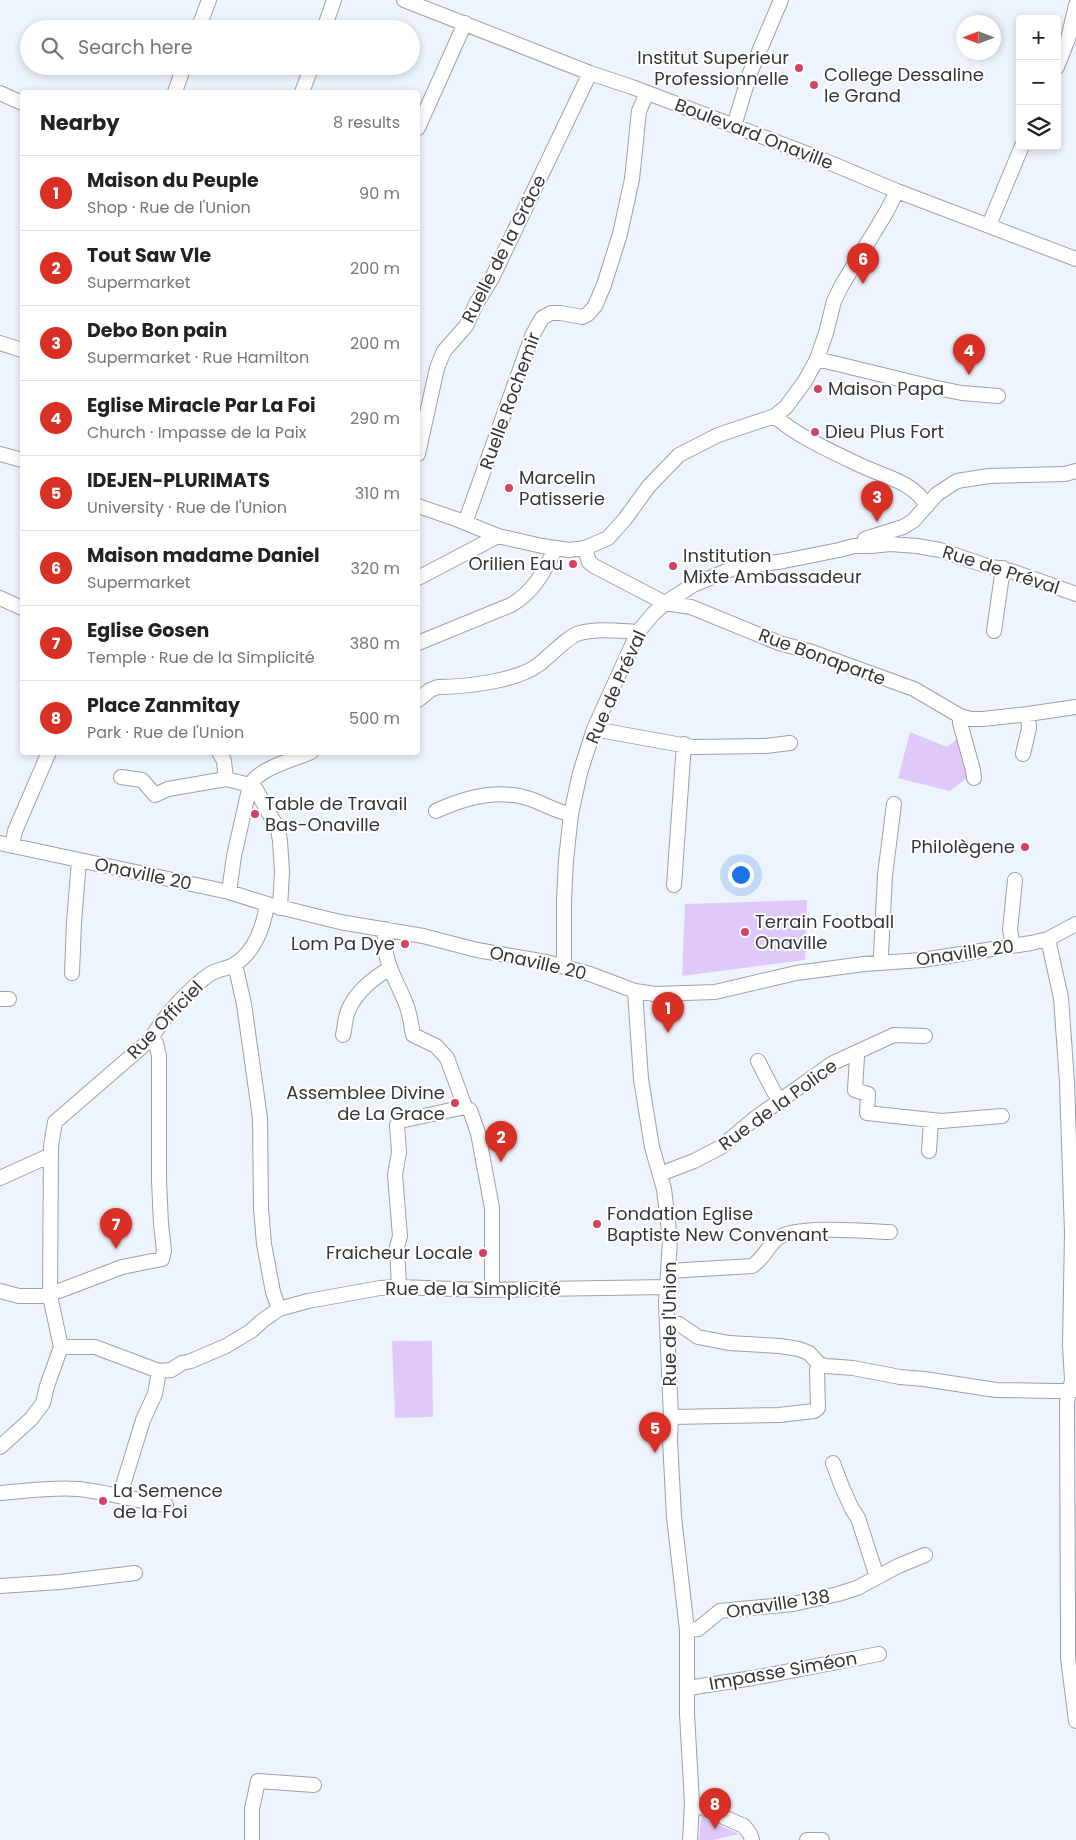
<!DOCTYPE html>
<html lang="en">
<head>
<meta charset="utf-8">
<style>
	:root { --surface:#fff; --page:#f6f6f6; --text:#222; --muted:#767676; --line:#e0e0e0; --accent:#d93025 }
	body { margin:0; font-family:Poppins,sans-serif; background:var(--page); color:var(--text) }
	.controls { position:absolute; right:15px; top:15px; display:grid; overflow:hidden; border-radius:5px; box-shadow:0 2px 8px #0003 }
	.controls button { width:45px; height:45px; display:grid; place-items:center; padding:0; border:0; border-bottom:1px solid var(--line); background:var(--surface); color:var(--text); font:25px sans-serif }
	.compass { position:absolute; left:956px; top:15px; width:45px; height:45px; border-radius:50%; background:var(--surface); box-shadow:0 2px 8px #0003; rotate:270deg }
	.you { position:absolute; left:740px; top:874px; width:18px; height:18px; margin:-12px; border:4px solid #fff; border-radius:50%; background:#1a73e8; box-shadow:0 0 0 8px #1a73e833 }
	.badge { display:grid; place-items:center; width:32px; height:32px; border-radius:50%; background:var(--accent); color:#fff; font-size:16px; font-weight:700 }
	.pin { position:absolute; translate:-50% -41px; filter:drop-shadow(0 1px 2px #0008) }
	.pin::after { content:''; position:absolute; top:26px; width:18px; height:15px; background:inherit; clip-path:polygon(0 0,100% 0,50% 100%) }
	.list { margin:0; padding:0; list-style:none }
	h2 { display:flex; justify-content:space-between; align-items:center; height:65px; margin:0; padding:0 20px; font-size:21px }
	h2 small { font-size:16px; font-weight:400; color:var(--muted) }
	.list li { display:grid; grid-template-columns:32px 1fr auto; gap:15px; align-items:center; box-sizing:border-box; height:75px; padding:0 20px; border-top:1px solid var(--line) }
	.list b { display:block; font-size:19px; white-space:nowrap }
	.list p { margin:0; font-size:16px; white-space:nowrap; color:var(--muted) }
	.list em { font-size:16px; font-style:normal; color:var(--muted) }
	.icon { flex:none; width:28px; height:28px; fill:none; stroke:currentColor; stroke-width:2; stroke-linecap:round; stroke-linejoin:round }
	.map { position:relative; flex:none; width:1076px; height:1840px; overflow:hidden }
	.search { position:absolute; background:var(--surface); box-shadow:0 2px 8px #0003; left:20px; top:20px; width:400px; height:55px; display:flex; align-items:center; gap:12px; box-sizing:border-box; padding:0 18px; border-radius:28px; color:var(--muted); font-size:19px }
	.panel { position:absolute; background:var(--surface); box-shadow:0 2px 8px #0003; left:20px; top:90px; width:400px; height:665px; border-radius:5px }
	.map>svg:first-child { display:block }
	.green { fill:#dfc9fb }
	.lines { fill:none; stroke-linecap:round; stroke-linejoin:round }
	.minor-casing { stroke:#9ca1aa; stroke-width:16 }
	.minor { stroke:#fff; stroke-width:14 }
	.poi-dot { fill:#d34360; stroke:#fff; stroke-width:2 }
	.labels { text-anchor:middle; stroke-width:4; stroke-linejoin:round; paint-order:stroke }
	.poi-label { font-size:18px; fill:#333539; stroke:#fff; text-anchor:start }
	.street-label { font-size:18px; fill:#333539; stroke:#fff }
</style>
</head>
<body>
<div class="map">
<svg width="1076" height="1840" viewBox="0 0 1076 1840">
	<rect width="100%" height="100%" fill="#edf4fd"/>
	<!-- green -->
	<path class="green" d="M910 732 947 747 958 738 968 777 950 791 898 778Z
		M807 900 805 960 682 976 685 904Z
		M392 1341H432L433 1417 395 1418Z
		M701 1817 739 1834 713 1840H699Z"/>
	<g class="lines">
		<!-- minor casing -->
		<g class="minor-casing">
			<path id="minor" d="M404 0 590 73 632 87 821 159 897 191 1076 259
				M198 29 209 0
				M324 29 334 0
				M1057 67 1068 39 1076 5
				M175 92 184 66
				M302 92 312 66
				M0 93 22 103
				M734 126 750 73 781 0
				M418 128 465 23
				M989 225 1022 146
				M0 343 22 350
				M817 359 932 387 962 393 998 396
				M775 416C794 435 837 454 862 466 885 477 914 482 927 506
				M0 454 22 460
				M418 454 437 368 444 351 466 326 476 304 492 278 590 73
				M418 506 456 519 498 536 542 546 569 550 585 548 608 538 625 519 649 486 679 455 718 435 775 416 786 407 805 381 817 359 826 333 834 301 842 285 887 211 897 191
				M465 523 532 336 542 318 551 313H561L582 317 588 314 595 306 604 285 620 234 632 179 639 111 647 93
				M865 539 903 527 913 521 937 494 957 481 989 476 1065 474 1076 471
				M585 548 589 562 594 566 665 603 691 607 779 643 812 652 914 689 960 716 971 719H983L1028 714 1076 707
				M418 578 498 536
				M0 598 22 608
				M994 631 1003 568
				M418 643 511 605C535 591 544 571 556 548
				M418 700 430 690 438 687C465 687 517 681 538 665 549 657 569 635 580 633 598 628 620 631 638 632
				M960 716V723L973 770 974 778
				M594 729 693 747 766 746 790 743
				M219 752 224 761 226 779 250 785 234 856 229 892
				M1023 754 1029 728 1028 714
				M121 777 142 780 155 795 168 789 226 779
				M436 811C464 798 497 789 527 798 542 802 555 812 571 814
				M0 843 229 892 267 904 340 922 423 936 477 950 546 962 590 974 635 991 655 994 715 992 796 973 864 964 922 960 1031 943 1048 939 1076 924
				M12 846 15 831 49 752
				M674 885 684 744
				M280 908 282 872 280 841 278 829 255 788 250 785C259 768 293 760 311 752
				M385 929C383 964 394 974 406 1004 410 1014 411 1024 413 1035L436 1046 447 1058 465 1107 470 1110 478 1133 492 1208V1290
				M1048 939 1061 998 1067 1082 1072 1233 1070 1345 1072 1380 1067 1402V1416L1068 1627V1658L1076 1721
				M1013 945 1010 930 1015 880
				M882 963 881 955 885 875 894 804
				M235 964 244 1004 260 1118 261 1208 264 1244 273 1292 279 1309
				M564 967V900L566 860 571 814 580 773 594 729 638 632 653 614 665 603 693 585 734 568 784 561 839 550 854 546H871L890 544 917 546 940 550 984 565 1011 571 1076 594
				M72 973 74 923 79 860
				M635 991 641 1079 652 1147 664 1189 670 1240 666 1303 671 1417 670 1440 674 1517 687 1630V1714L692 1803 690 1840
				M0 999H9
				M343 1035C345 1027 345 1018 348 1011 355 993 373 978 389 969
				M855 1053 857 1057 855 1090 868 1094 867 1113 941 1121 1002 1116
				M758 1061 774 1092 781 1102
				M929 1151 931 1120
				M660 1174 694 1161 721 1147 754 1119 833 1063 894 1035 925 1036
				M0 1178 51 1155
				M668 1271 752 1266C765 1258 768 1245 778 1238 797 1225 866 1231 890 1232
				M399 1287 397 1247 400 1236 395 1175 399 1152 397 1125 400 1121 465 1107
				M0 1291 19 1296H50
				M51 1291H59L122 1267 162 1259 164 1251 161 1224 159 1180V1056L156 1043 151 1039
				M668 1323 679 1324 698 1337 729 1343 780 1346 799 1349 809 1353 819 1364 826 1366 853 1368 900 1377 924 1379 996 1390 1055 1391 1076 1390
				M61 1347H95L159 1371 171 1370 182 1363 191 1361 226 1346 251 1331 262 1321 279 1309 308 1301 380 1288 399 1287 482 1290 667 1287
				M671 1417 779 1415 814 1411 818 1408 817 1371 819 1364
				M0 1447 31 1419 43 1403 47 1386 61 1347 50 1296 51 1146 55 1122 151 1039C163 1017 190 988 210 974 218 969 228 969 235 964 255 952 264 925 267 904
				M833 1463 842 1487 852 1509 858 1518 877 1577
				M0 1493C26 1491 52 1487 78 1489 108 1492 136 1501 166 1505
				M120 1495 143 1420 155 1394 159 1371
				M0 1586 60 1582 135 1573
				M687 1630 698 1629 720 1611 793 1604 838 1594 857 1588 898 1566 925 1555
				M688 1688 753 1678 879 1654
				M692 1803 744 1826 750 1834 752 1840
				M252 1840V1809L258 1781 314 1785
				M807 1840H822"/>
		</g>
		<!-- minor -->
		<use href="#minor" class="minor"/>
	</g>
	<!-- markers -->
	<g class="poi-dot">
		<circle cx="799" cy="68" r="5"/>
		<circle cx="814" cy="85" r="5"/>
		<circle cx="818" cy="389" r="5"/>
		<circle cx="815" cy="432" r="5"/>
		<circle cx="509" cy="488" r="5"/>
		<circle cx="573" cy="564" r="5"/>
		<circle cx="673" cy="566" r="5"/>
		<circle cx="255" cy="814" r="5"/>
		<circle cx="1025" cy="847" r="5"/>
		<circle cx="745" cy="932" r="5"/>
		<circle cx="405" cy="944" r="5"/>
		<circle cx="455" cy="1103" r="5"/>
		<circle cx="597" cy="1224" r="5"/>
		<circle cx="483" cy="1253" r="5"/>
		<circle cx="103" cy="1501" r="5"/>
	</g>
	<g class="labels">
		<!-- poi labels -->
		<g class="poi-label">
			<text x="789" y="64" text-anchor="end">Institut Superieur<tspan x="789" dy="21">Professionnelle</tspan></text>
			<text x="824" y="81">College Dessaline<tspan x="824" dy="21">le Grand</tspan></text>
			<text x="828" y="395">Maison Papa</text>
			<text x="825" y="438">Dieu Plus Fort</text>
			<text x="519" y="484">Marcelin<tspan x="519" dy="21">Patisserie</tspan></text>
			<text x="683" y="562">Institution<tspan x="683" dy="21">Mixte Ambassadeur</tspan></text>
			<text x="563" y="570" text-anchor="end">Orilien Eau</text>
			<text x="265" y="810">Table de Travail<tspan x="265" dy="21">Bas-Onaville</tspan></text>
			<text x="1015" y="853" text-anchor="end">Philolègene</text>
			<text x="755" y="928">Terrain Football<tspan x="755" dy="21">Onaville</tspan></text>
			<text x="395" y="950" text-anchor="end">Lom Pa Dye</text>
			<text x="445" y="1099" text-anchor="end">Assemblee Divine<tspan x="445" dy="21">de La Grace</tspan></text>
			<text x="607" y="1220">Fondation Eglise<tspan x="607" dy="21">Baptiste New Convenant</tspan></text>
			<text x="473" y="1259" text-anchor="end">Fraicheur Locale</text>
			<text x="113" y="1497">La Semence<tspan x="113" dy="21">de la Foi</tspan></text>
		</g>
		<!-- street labels -->
		<g class="street-label">
			<text transform="translate(754 134) rotate(21)" y="6">Boulevard Onaville</text>
			<text transform="translate(504 249) rotate(-63)" y="6">Ruelle de la Grâce</text>
			<text transform="translate(510 401) rotate(-70)" y="6">Ruelle Rochemir</text>
			<text transform="translate(1001 570) rotate(18)" y="6">Rue de Préval</text>
			<text transform="translate(822 657) rotate(20)" y="6">Rue Bonaparte</text>
			<text transform="translate(616 687) rotate(-66)" y="6">Rue de Préval</text>
			<text transform="translate(143 874) rotate(12)" y="6">Onaville 20</text>
			<text transform="translate(965 953) rotate(-8)" y="6">Onaville 20</text>
			<text transform="translate(538 963) rotate(13)" y="6">Onaville 20</text>
			<text transform="translate(165 1020) rotate(-46)" y="6">Rue Officiel</text>
			<text transform="translate(778 1105) rotate(-36)" y="6">Rue de la Police</text>
			<text x="473" y="1295">Rue de la Simplicité</text>
			<text transform="translate(670 1324) rotate(-90)" y="6">Rue de l'Union</text>
			<text transform="translate(778 1604) rotate(-9)" y="6">Onaville 138</text>
			<text transform="translate(783 1671) rotate(-10)" y="6">Impasse Siméon</text>
		</g>
	</g>
</svg>
<div class="controls">
<button>+</button>
<button>−</button>
<button><svg class="icon" aria-label="layers" viewBox="0 0 24 24"><path d="M12 4l9 5-9 5-9-5zM3 14l9 5 9-5"/></svg></button>
</div>
<svg class="compass" viewBox="-18 -18 36 36"><path d="M0-13l5 13h-10z" fill="#e53935"/><path d="M0 13l5-13h-10z" fill="#767676"/></svg>
<div class="you"></div>
<div class="pin badge" style="left:668px;top:1033px">1</div>
<div class="pin badge" style="left:501px;top:1162px">2</div>
<div class="pin badge" style="left:877px;top:522px">3</div>
<div class="pin badge" style="left:969px;top:375px">4</div>
<div class="pin badge" style="left:655px;top:1453px">5</div>
<div class="pin badge" style="left:863px;top:284px">6</div>
<div class="pin badge" style="left:116px;top:1249px">7</div>
<div class="pin badge" style="left:715px;top:1829px">8</div>
<div class="search"><svg class="icon" aria-label="search" viewBox="0 0 24 24"><circle cx="10" cy="10" r="6"/><path d="M15 15l6 6"/></svg>Search here</div>
<section class="panel">
<h2>Nearby<small>8 results</small></h2>
<ul class="list">
<li><span class="badge">1</span><div><b>Maison du Peuple</b><p>Shop · Rue de l'Union</p></div><em>90 m</em></li>
<li><span class="badge">2</span><div><b>Tout Saw Vle</b><p>Supermarket</p></div><em>200 m</em></li>
<li><span class="badge">3</span><div><b>Debo Bon pain</b><p>Supermarket · Rue Hamilton</p></div><em>200 m</em></li>
<li><span class="badge">4</span><div><b>Eglise Miracle Par La Foi</b><p>Church · Impasse de la Paix</p></div><em>290 m</em></li>
<li><span class="badge">5</span><div><b>IDEJEN-PLURIMATS</b><p>University · Rue de l'Union</p></div><em>310 m</em></li>
<li><span class="badge">6</span><div><b>Maison madame Daniel</b><p>Supermarket</p></div><em>320 m</em></li>
<li><span class="badge">7</span><div><b>Eglise Gosen</b><p>Temple · Rue de la Simplicité</p></div><em>380 m</em></li>
<li><span class="badge">8</span><div><b>Place Zanmitay</b><p>Park · Rue de l'Union</p></div><em>500 m</em></li>
</ul>
</section>
</div>
</body>
</html>
